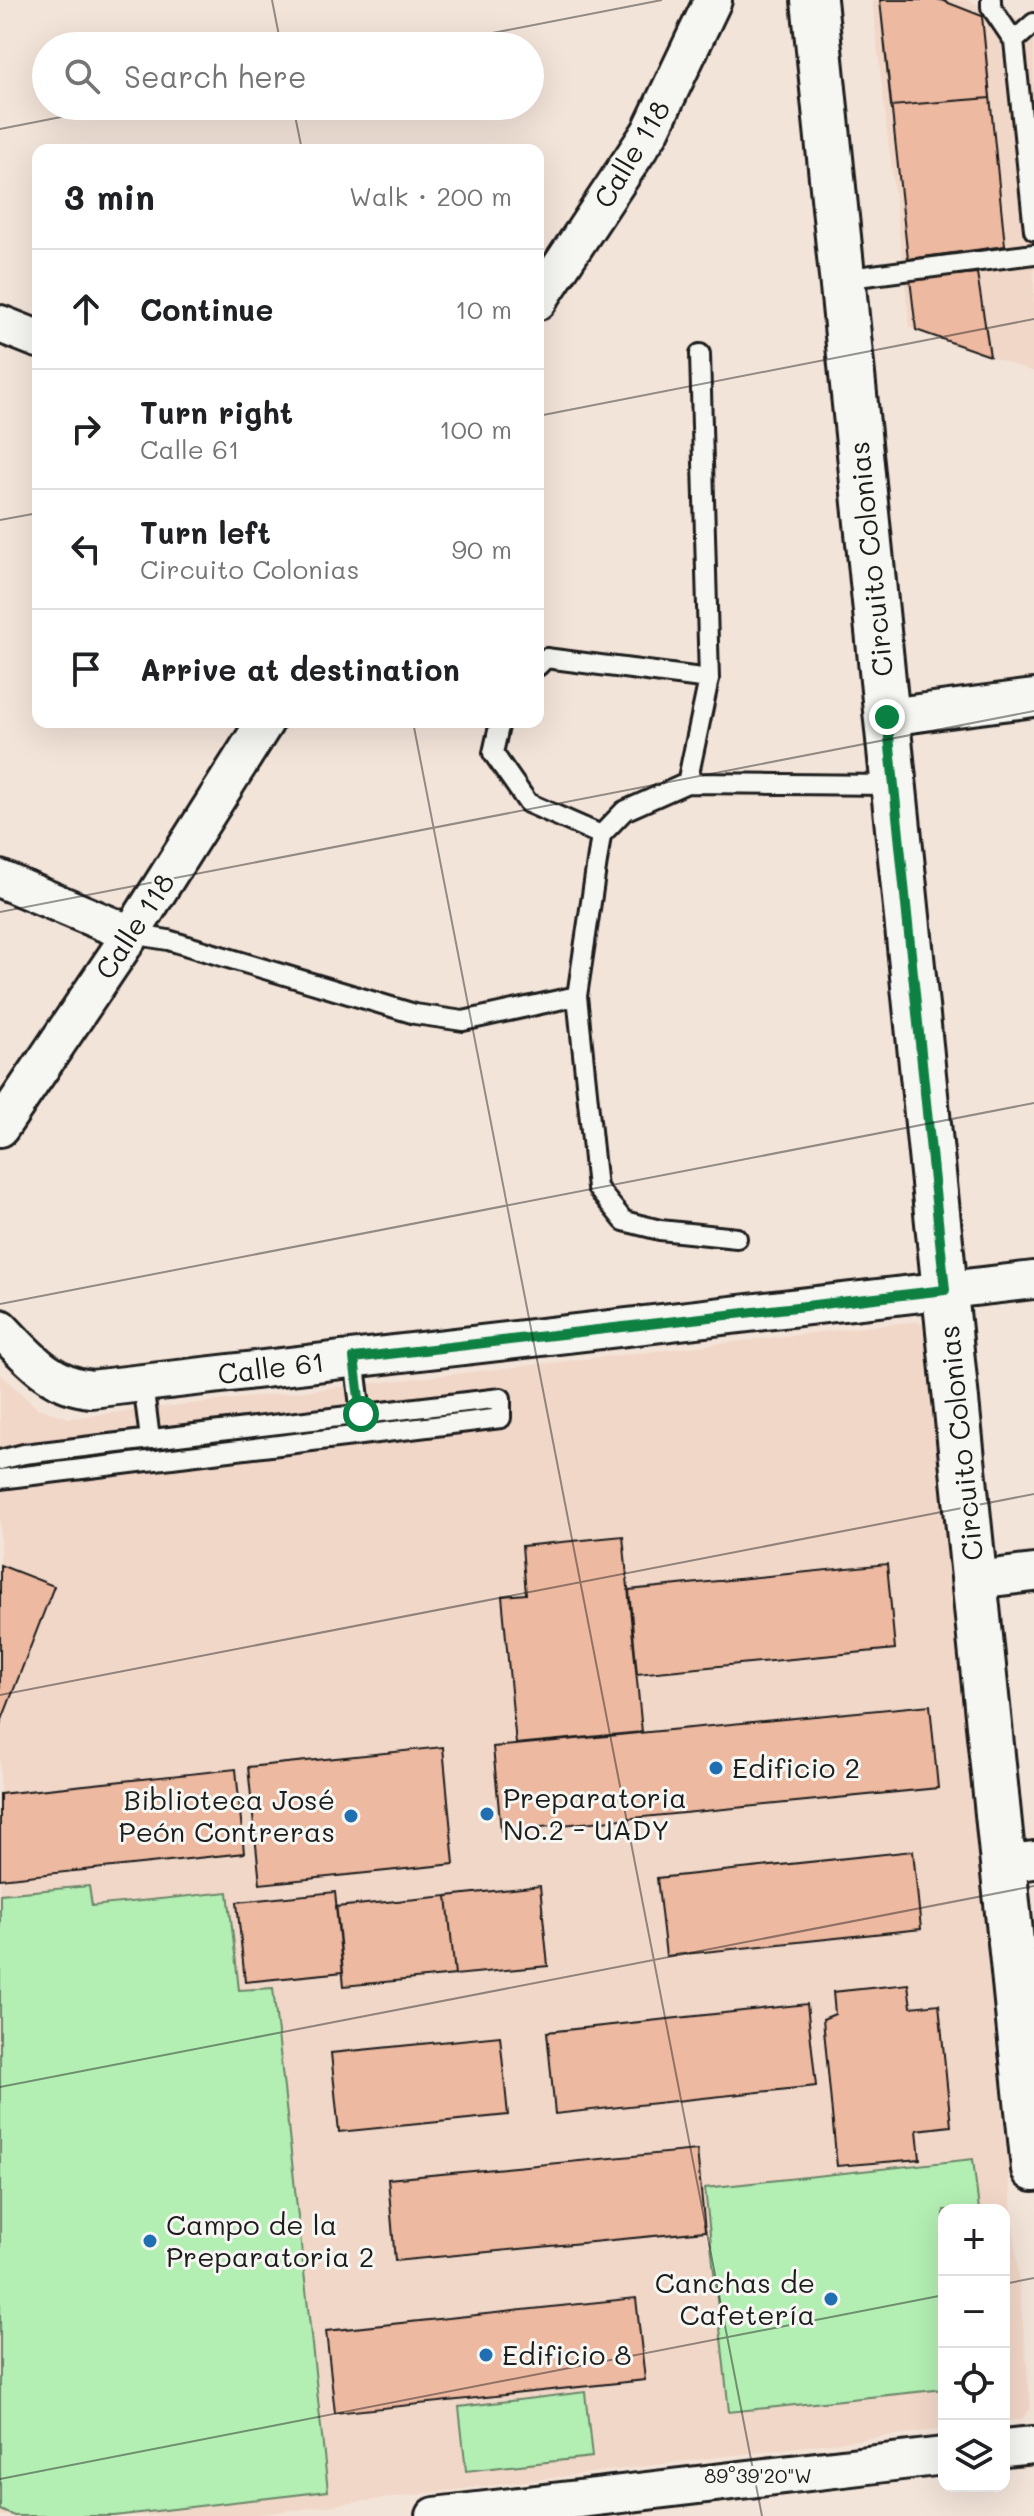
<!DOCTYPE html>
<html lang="en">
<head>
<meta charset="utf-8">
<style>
	:root { --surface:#fff; --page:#f6f6f6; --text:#202124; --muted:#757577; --line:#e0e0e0 }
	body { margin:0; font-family:Mali,sans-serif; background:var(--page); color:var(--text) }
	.controls { position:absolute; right:24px; bottom:24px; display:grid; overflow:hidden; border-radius:16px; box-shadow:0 8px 32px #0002 }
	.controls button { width:72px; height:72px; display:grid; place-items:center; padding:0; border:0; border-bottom:2px solid var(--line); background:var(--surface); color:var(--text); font:40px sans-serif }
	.stop { position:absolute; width:24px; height:24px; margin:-18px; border:6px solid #0b8043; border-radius:50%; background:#fff }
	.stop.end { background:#0b8043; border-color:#fff; box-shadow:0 2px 8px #0008 }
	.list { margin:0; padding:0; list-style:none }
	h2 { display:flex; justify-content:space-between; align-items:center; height:104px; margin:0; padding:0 32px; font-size:34px }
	h2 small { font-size:26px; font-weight:400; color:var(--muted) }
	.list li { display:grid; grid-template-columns:52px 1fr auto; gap:24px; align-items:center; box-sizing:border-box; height:120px; padding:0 32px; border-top:2px solid var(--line) }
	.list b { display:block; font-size:30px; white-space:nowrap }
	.list p { margin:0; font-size:26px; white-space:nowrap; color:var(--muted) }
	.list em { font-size:26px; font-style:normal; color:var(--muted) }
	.icon { flex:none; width:44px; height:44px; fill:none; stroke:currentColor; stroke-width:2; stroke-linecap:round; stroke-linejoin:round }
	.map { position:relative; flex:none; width:1034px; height:2516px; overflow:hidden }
	.search { position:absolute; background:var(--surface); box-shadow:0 8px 32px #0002; left:32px; top:32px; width:512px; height:88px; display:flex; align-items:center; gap:20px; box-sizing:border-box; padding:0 28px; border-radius:44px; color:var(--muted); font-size:30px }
	.panel { position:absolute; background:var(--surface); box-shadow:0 8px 32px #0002; left:32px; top:144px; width:512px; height:584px; border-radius:16px }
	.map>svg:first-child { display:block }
	.built { fill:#f1d7c8 }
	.green { fill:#b3eeb3; stroke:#688568; stroke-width:2 }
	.building { fill:#edb9a0; stroke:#1c1c1c; stroke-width:2 }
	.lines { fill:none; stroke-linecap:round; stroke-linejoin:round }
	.service-casing { stroke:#1c1c1c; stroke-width:24 }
	.minor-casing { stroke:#1c1c1c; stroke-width:42 }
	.tertiary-casing { stroke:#1c1c1c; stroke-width:50 }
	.service { stroke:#f6f6f2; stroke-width:18 }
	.minor { stroke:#f6f6f2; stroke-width:36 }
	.tertiary { stroke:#f6f6f2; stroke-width:44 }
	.route { stroke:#0b8043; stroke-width:10 }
	.ticks { fill:none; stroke:#1c1c1c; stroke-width:2; stroke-opacity:0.45 }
	.poi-dot { fill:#1f6fb2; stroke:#f6f6f2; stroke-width:3 }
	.labels { text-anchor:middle; stroke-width:6; stroke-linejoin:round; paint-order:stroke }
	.street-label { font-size:28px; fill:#1c1c1c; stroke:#f6f6f2 }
	.poi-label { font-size:28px; fill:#1c1c1c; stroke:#f6f6f2; text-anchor:start }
	.ticks-label { font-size:20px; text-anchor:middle; fill:#1c1c1c; stroke:#f6f6f2; stroke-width:6; stroke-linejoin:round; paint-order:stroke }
</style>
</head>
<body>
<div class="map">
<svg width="1034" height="2516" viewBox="0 0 1034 2516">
	<rect width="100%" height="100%" fill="#f3e4d9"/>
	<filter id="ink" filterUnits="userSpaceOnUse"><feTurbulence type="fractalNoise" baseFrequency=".0125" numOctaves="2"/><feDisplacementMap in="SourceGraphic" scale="16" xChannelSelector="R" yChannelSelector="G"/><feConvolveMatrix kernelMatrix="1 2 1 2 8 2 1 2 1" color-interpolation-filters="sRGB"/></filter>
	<g filter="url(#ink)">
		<!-- built -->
		<path class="built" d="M872 0H966L1034 26V372L910 328Z
			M917 1321 926 1326 1031 2408 1022 2419 1004 2422V2210H944V2429L245 2516H0V1374L37 1408 69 1418Z"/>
		<!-- green -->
		<path class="green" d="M89 1886 92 1906 228 1892 239 1990 273 1988 328 2491 114 2516H14L0 2510V1894Z
			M973 2159 979 2210H944V2389L729 2412 705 2188Z
			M585 2392 592 2457 466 2471 459 2407Z"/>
		<!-- building -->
		<path class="building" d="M880 0H941L982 16 1005 246 908 259Z
			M880 0H941L982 16 990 98 891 106Z
			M977 273 990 356 916 330 910 279Z
			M623 1536 642 1732 516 1744 502 1596 526 1594 522 1546Z
			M887 1564 895 1649 637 1674 629 1590Z
			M0 1565 54 1586 0 1725Z
			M930 1705 938 1788 501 1831 493 1747Z
			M443 1747 454 1864 260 1884 248 1767Z
			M236 1769 244 1853 0 1879V1794Z
			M913 1851 921 1929 666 1956 657 1878Z
			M540 1886 548 1966 455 1975 447 1896Z
			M335 1892 343 1972 245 1982 237 1902Z
			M447 1896 455 1975 344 1986 336 1907Z
			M908 1984 911 2007 939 2004 951 2126 917 2130 920 2159 837 2166 823 2019 835 2014 833 1992Z
			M807 2004 816 2086 555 2114 547 2032Z
			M500 2036 508 2115 339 2132 331 2053Z
			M697 2150 705 2231 395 2261 388 2179Z
			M636 2298 645 2380 335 2413 326 2331Z"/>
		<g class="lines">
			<!-- service casing -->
			<g class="service-casing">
				<path id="service" d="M991 0V7L1014 41 1034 230
					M1014 41 1034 23
					M842 279 1034 254
					M538 666 546 658 709 679
					M500 722 493 753 528 803 601 835
					M687 783 709 679 700 354
					M131 934 168 940 415 1014 463 1021 577 996 601 835 624 811 687 783 894 785
					M577 996 597 1188 624 1221 660 1230 737 1238
					M354 1358 361 1414
					M143 1383 150 1439
					M0 1460 24 1454 501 1398V1418L0 1479"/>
			</g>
			<!-- minor casing -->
			<g class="minor-casing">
				<path id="minor" d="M538 301 650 132 713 0
					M0 324 38 339
					M887 717 1034 698
					M0 879 131 934
					M0 1128 131 934 265 722
					M0 1328C28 1357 50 1385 91 1389L1034 1280
					M975 1580 1034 1573
					M1003 1864 1034 1860
					M1004 2448 1034 2445
					M435 2516 944 2456"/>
			</g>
			<!-- tertiary casing -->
			<g class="tertiary-casing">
				<path id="tertiary" d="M814 0 1034 2169"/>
			</g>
			<!-- service -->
			<use href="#service" class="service"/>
			<!-- minor -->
			<use href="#minor" class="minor"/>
			<!-- tertiary -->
			<use href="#tertiary" class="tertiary"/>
		</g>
	</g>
	<g class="lines" filter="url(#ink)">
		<!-- route -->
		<path class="route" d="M361 1414 354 1358 945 1290 887 717"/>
	</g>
	<!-- ticks -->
	<path class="ticks" d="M272 0 281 46M426 46 662 0M293 106 302 150M0 129 117 106M538 416 1034 319M0 520 38 513M413 722 762 2516M0 912 1034 711M0 1304 1034 1103M0 1695 1034 1494M0 2087 1034 1886M1004 2284 1034 2278M0 2479 944 2295"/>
	<!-- markers -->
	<g class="poi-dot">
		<circle cx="716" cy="1768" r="8"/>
		<circle cx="487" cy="1814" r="8"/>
		<circle cx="351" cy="1816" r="8"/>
		<circle cx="150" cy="2241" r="8"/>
		<circle cx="831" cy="2299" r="8"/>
		<circle cx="486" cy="2355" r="8"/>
	</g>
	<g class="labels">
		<!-- street labels -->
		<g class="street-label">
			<text transform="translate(632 154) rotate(-59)" y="10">Calle 118</text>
			<text transform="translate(871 559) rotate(-96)" y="10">Circuito Colonias</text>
			<text transform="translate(135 926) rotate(-57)" y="10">Calle 118</text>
			<text transform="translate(271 1368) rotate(-7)" y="10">Calle 61</text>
			<text transform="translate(961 1443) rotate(-96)" y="10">Circuito Colonias</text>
		</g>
		<!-- poi labels -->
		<g class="poi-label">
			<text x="732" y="1778">Edificio 2</text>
			<text x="503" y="1808">Preparatoria<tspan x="503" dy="32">No.2 - UADY</tspan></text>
			<text x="335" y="1810" text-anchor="end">Biblioteca José<tspan x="335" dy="32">Peón Contreras</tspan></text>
			<text x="166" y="2235">Campo de la<tspan x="166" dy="32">Preparatoria 2</tspan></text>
			<text x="815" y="2293" text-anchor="end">Canchas de<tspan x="815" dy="32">Cafetería</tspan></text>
			<text x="502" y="2365">Edificio 8</text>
		</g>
	</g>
	<g class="ticks-label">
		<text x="758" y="2483">89°39'20"W</text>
	</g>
</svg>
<div class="controls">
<button>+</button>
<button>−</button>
<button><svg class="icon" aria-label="locate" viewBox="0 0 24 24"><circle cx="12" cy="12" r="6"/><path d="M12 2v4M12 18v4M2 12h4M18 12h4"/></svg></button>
<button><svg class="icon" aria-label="layers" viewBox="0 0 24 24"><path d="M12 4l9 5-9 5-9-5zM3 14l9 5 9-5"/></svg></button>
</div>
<div class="stop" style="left:361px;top:1414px"></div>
<div class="stop end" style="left:887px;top:717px"></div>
<div class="search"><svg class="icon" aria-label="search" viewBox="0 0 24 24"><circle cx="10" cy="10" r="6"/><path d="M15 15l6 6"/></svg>Search here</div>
<section class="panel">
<h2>3 min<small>Walk · 200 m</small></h2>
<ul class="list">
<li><svg class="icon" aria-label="ahead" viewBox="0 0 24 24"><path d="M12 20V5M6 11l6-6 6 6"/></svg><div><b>Continue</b></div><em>10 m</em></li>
<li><svg class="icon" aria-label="right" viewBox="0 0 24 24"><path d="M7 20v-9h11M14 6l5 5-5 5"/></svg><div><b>Turn right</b><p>Calle 61</p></div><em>100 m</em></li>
<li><svg class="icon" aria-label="left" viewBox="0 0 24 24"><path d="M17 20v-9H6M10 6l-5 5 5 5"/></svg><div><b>Turn left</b><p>Circuito Colonias</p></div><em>90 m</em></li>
<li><svg class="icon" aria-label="arrive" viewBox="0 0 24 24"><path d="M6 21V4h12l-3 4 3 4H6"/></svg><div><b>Arrive at destination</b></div></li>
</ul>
</section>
</div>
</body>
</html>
